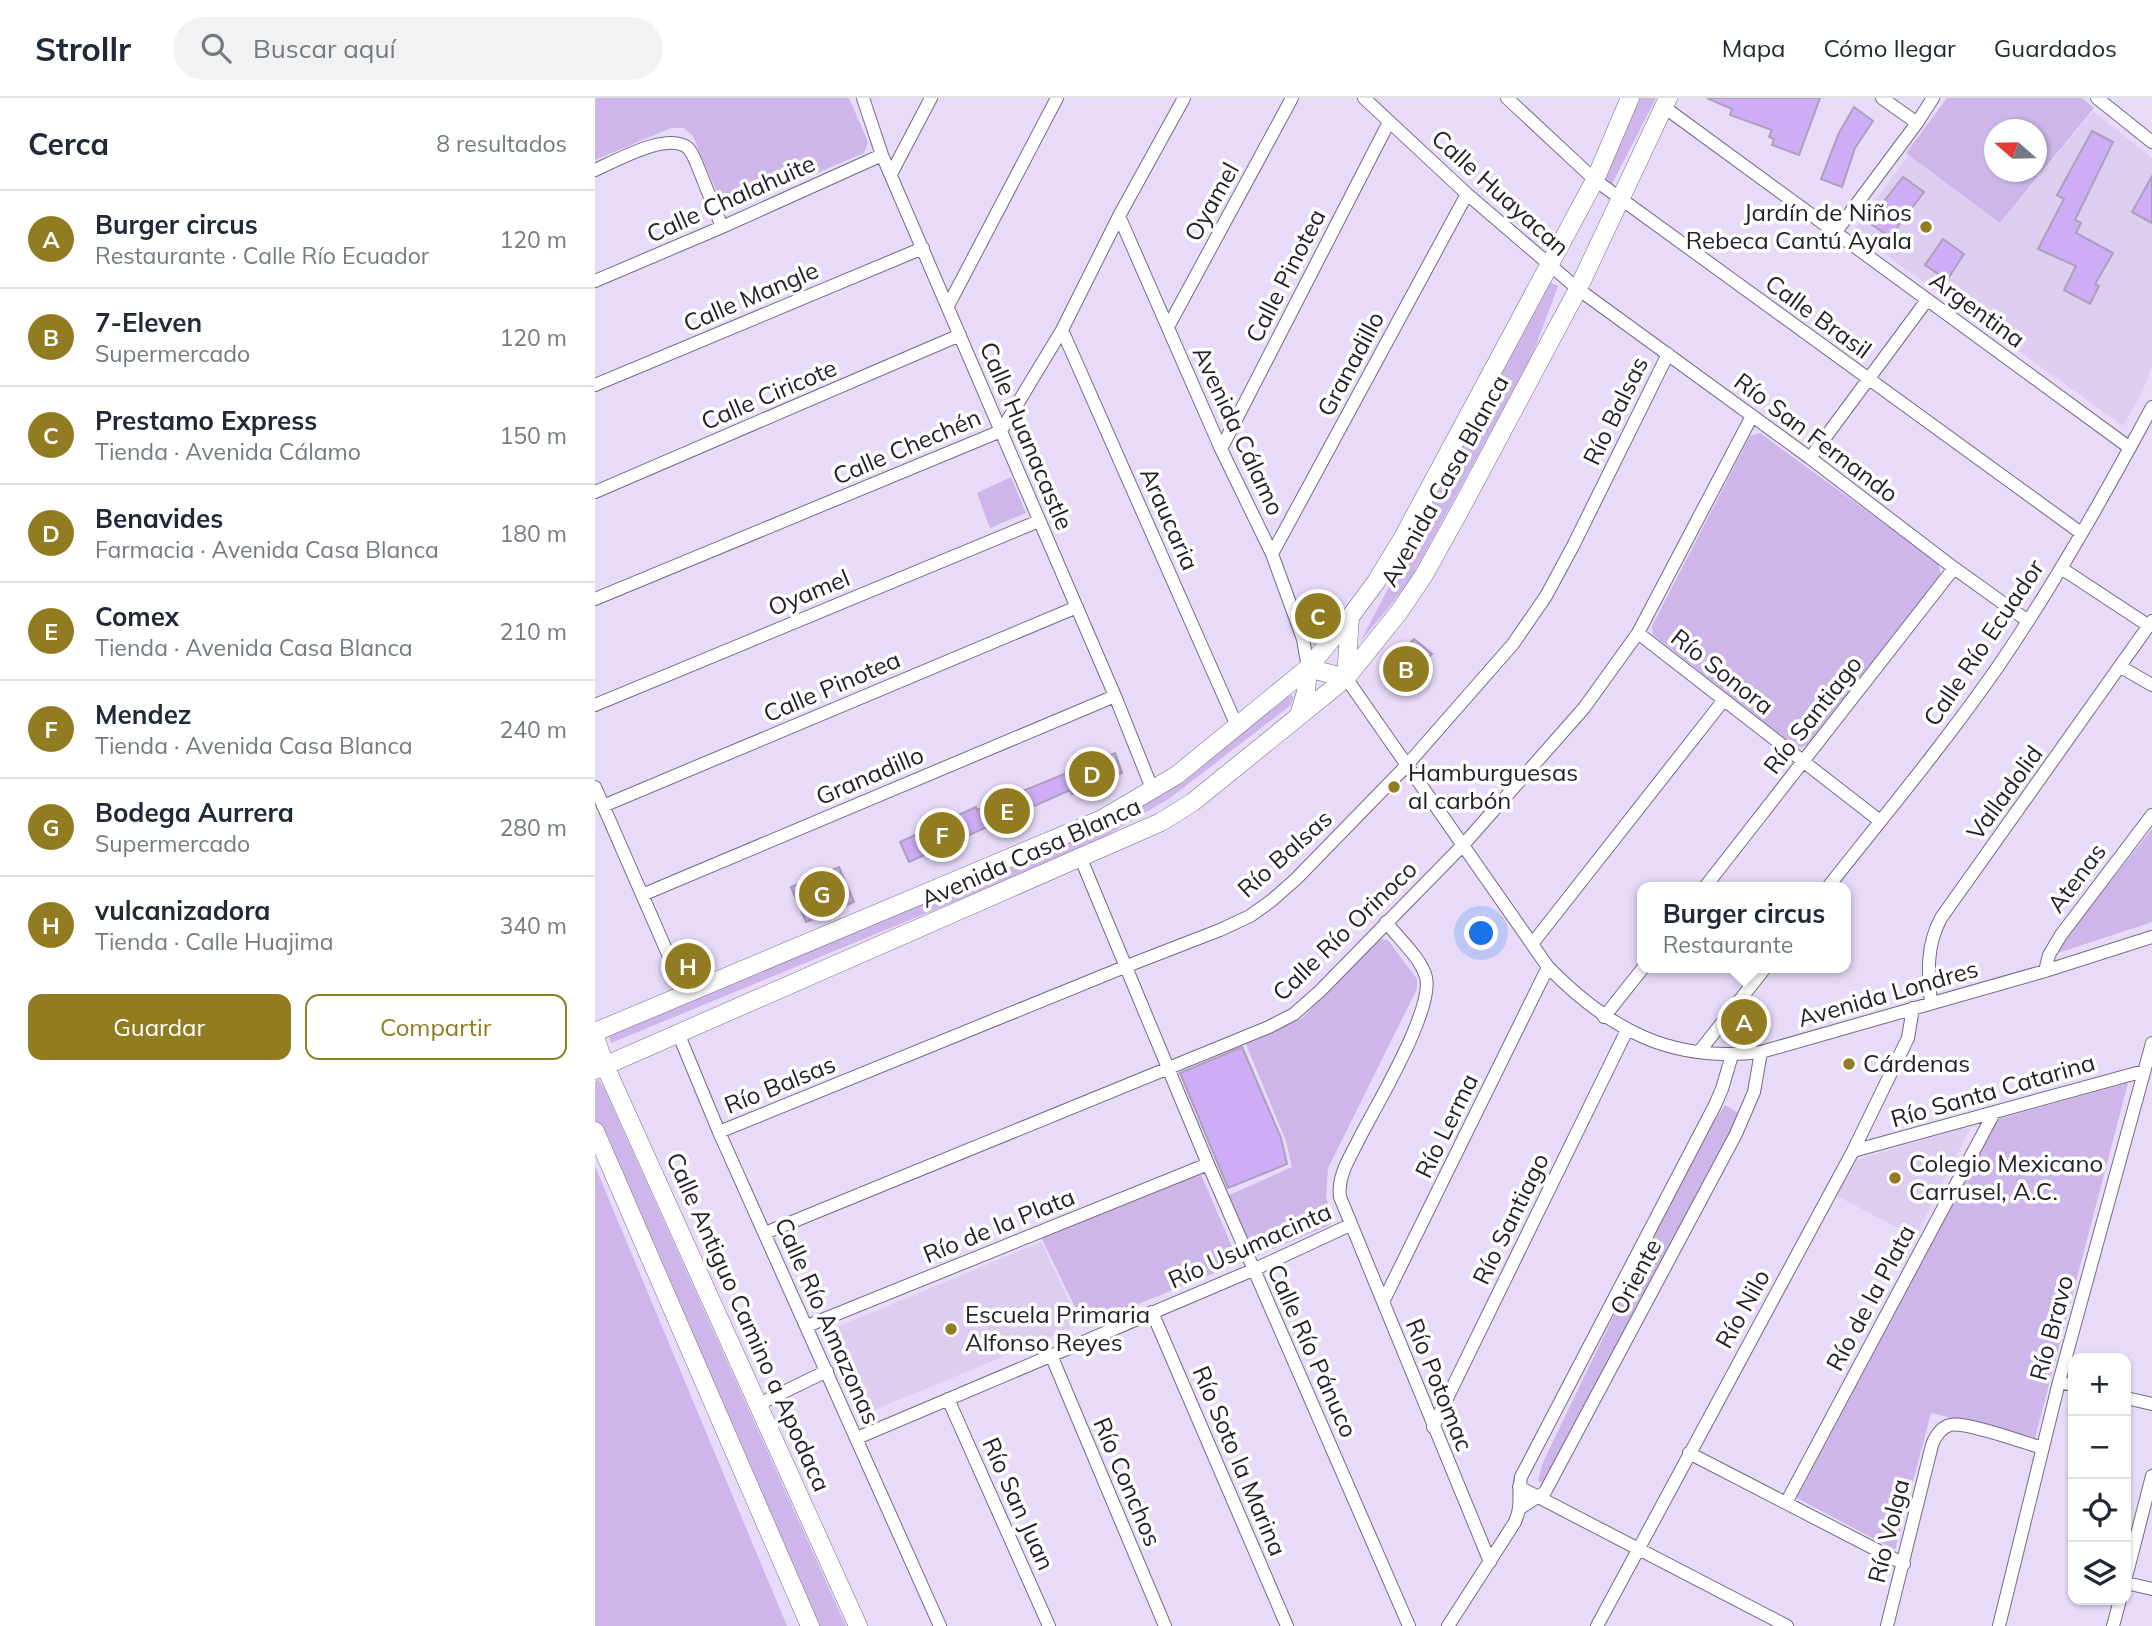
<!DOCTYPE html>
<html lang="es">
<head>
<meta charset="utf-8">
<style>
	:root { --surface:#fff; --page:#f2f2f3; --text:#1f2937; --muted:#747a83; --line:#e0e1e3; --accent:#917c22 }
	body { margin:0; font-family:Mulish,sans-serif; background:var(--page); color:var(--text) }
	.controls { position:absolute; right:21px; bottom:21px; display:grid; overflow:hidden; border-radius:14px; box-shadow:0 2px 5px #0004 }
	.controls button { width:63px; height:63px; display:grid; place-items:center; padding:0; border:0; border-bottom:2px solid var(--line); background:var(--surface); color:var(--text); font:35px sans-serif }
	.compass { position:absolute; left:1389px; top:21px; width:63px; height:63px; border-radius:50%; background:var(--surface); box-shadow:0 2px 5px #0004; rotate:290deg }
	.you { position:absolute; left:887px; top:836px; width:24px; height:24px; margin:-18px; border:5px solid #fff; border-radius:50%; background:#1a73e8; box-shadow:0 0 0 10px #1a73e833 }
	.badge { display:grid; place-items:center; width:46px; height:46px; border-radius:50%; background:var(--accent); color:#fff; font-size:23px; font-weight:700 }
	.pin { position:absolute; translate:-50% -50%; border:4px solid #fff; box-shadow:0 2px 7px #0006 }
	.popup { position:absolute; left:1042px; top:784px; width:214px; height:91px; box-sizing:border-box; display:grid; place-content:center; border-radius:14px; background:var(--surface); filter:drop-shadow(0 2px 5px #0005); font-size:23px; white-space:nowrap; color:var(--muted) }
	.popup b { font-size:26px; color:var(--text) }
	.popup::after { content:''; position:absolute; left:50%; top:100%; margin-left:-14px; border:14px solid transparent; border-top-color:var(--surface) }
	.list { margin:0; padding:0; list-style:none }
	h2 { display:flex; justify-content:space-between; align-items:center; height:91px; margin:0; padding:0 28px; font-size:30px }
	h2 small { font-size:23px; font-weight:400; color:var(--muted) }
	.list li { display:grid; grid-template-columns:46px 1fr auto; gap:21px; align-items:center; box-sizing:border-box; height:98px; padding:0 28px; border-top:2px solid var(--line) }
	.list b { display:block; font-size:26px; white-space:nowrap }
	.list p { margin:0; font-size:23px; white-space:nowrap; color:var(--muted) }
	.list em { font-size:23px; font-style:normal; color:var(--muted) }
	.actions { display:flex; gap:14px; padding:21px 28px }
	.actions a { flex:1; padding:16px 0; border:2px solid var(--accent); border-radius:14px; text-align:center; font-size:24px; color:var(--accent) }
	.actions .main { background:var(--accent); color:#fff }
	.icon { flex:none; width:38px; height:38px; fill:none; stroke:currentColor; stroke-width:2; stroke-linecap:round; stroke-linejoin:round }
	.map { position:relative; flex:none; width:1557px; height:1528px; overflow:hidden }
	header { display:flex; align-items:center; gap:42px; box-sizing:border-box; height:98px; padding:0 35px; background:var(--surface); border-bottom:2px solid var(--line) }
	header strong { font-size:33px }
	nav { display:flex; gap:38px; margin-inline-start:auto; font-size:24px }
	.search { width:490px; height:63px; background:var(--page); display:flex; align-items:center; gap:18px; box-sizing:border-box; padding:0 24px; border-radius:38px; color:var(--muted); font-size:26px }
	main { display:flex }
	aside { flex:1; background:var(--surface) }
	.map>svg:first-child { display:block }
	.built { fill:#ddcdf1 }
	.green { fill:#ceb6ea; fill-rule:evenodd }
	.building { fill:#cfadf6; stroke:#aca0bc; stroke-width:2 }
	.lines { fill:none; stroke-linecap:round; stroke-linejoin:round }
	.street-casing { stroke:#766a84; stroke-width:14 }
	.secondary-casing { stroke:#766a84; stroke-width:19 }
	.street { stroke:#fff; stroke-width:12 }
	.secondary { stroke:#fff; stroke-width:18 }
	.poi-dot { fill:#917c22; stroke:#fff; stroke-width:2.5 }
	.labels { text-anchor:middle; stroke-width:7; stroke-linejoin:round; paint-order:stroke }
	.street-label { font-size:24px; fill:#25212b; stroke:#fff }
	.poi-label { font-size:24px; fill:#25212b; stroke:#fff; text-anchor:start }
</style>
</head>
<body>
<header>
<strong>Strollr</strong>
<div class="search"><svg class="icon" aria-label="search" viewBox="0 0 24 24"><circle cx="10" cy="10" r="6"/><path d="M15 15l6 6"/></svg>Buscar aquí</div>
<nav><a>Mapa</a><a>Cómo llegar</a><a>Guardados</a></nav>
</header>
<main>
<aside>
<h2>Cerca<small>8 resultados</small></h2>
<ul class="list">
<li><span class="badge">A</span><div><b>Burger circus</b><p>Restaurante · Calle Río Ecuador</p></div><em>120 m</em></li>
<li><span class="badge">B</span><div><b>7-Eleven</b><p>Supermercado</p></div><em>120 m</em></li>
<li><span class="badge">C</span><div><b>Prestamo Express</b><p>Tienda · Avenida Cálamo</p></div><em>150 m</em></li>
<li><span class="badge">D</span><div><b>Benavides</b><p>Farmacia · Avenida Casa Blanca</p></div><em>180 m</em></li>
<li><span class="badge">E</span><div><b>Comex</b><p>Tienda · Avenida Casa Blanca</p></div><em>210 m</em></li>
<li><span class="badge">F</span><div><b>Mendez</b><p>Tienda · Avenida Casa Blanca</p></div><em>240 m</em></li>
<li><span class="badge">G</span><div><b>Bodega Aurrera</b><p>Supermercado</p></div><em>280 m</em></li>
<li><span class="badge">H</span><div><b>vulcanizadora</b><p>Tienda · Calle Huajima</p></div><em>340 m</em></li>
</ul>
<div class="actions"><a class="main">Guardar</a><a>Compartir</a></div>
</aside>
<div class="map">
<svg width="1557" height="1528" viewBox="0 0 1557 1528">
	<rect width="100%" height="100%" fill="#e8dbf9"/>
	<!-- built -->
	<path class="built" d="M1498 13 1557 60V268L1549 290 1528 328 1258 133 1314 57 1406 125Z
		M1369 1029 1375 1031 1320 1139 1240 1097 1259 1063Z
		M446 1144 485 1227 267 1317 228 1235Z"/>
	<!-- green -->
	<path class="green" d="M0 0H254L273 44 269 55 137 111 127 106 98 38 89 30H76L0 62Z
		M1045 0H1061L1017 86 1006 78Z
		M1352 0H1487L1499 10 1405 125 1311 55ZM1400 32H1442V74H1400Z
		M954 184 963 188 937 258 814 484 765 544Z
		M1165 335 1343 465 1346 477 1211 648 1202 650 1058 537 1057 528 1155 338Z
		M416 379 431 415 395 430 382 395Z
		M693 596 699 599 696 607 575 700 492 749 16 945 13 936 496 735 564 693Z
		M1557 731V824L1457 857Z
		M785 841 793 842 822 881V891L733 1070 731 1099 738 1118 735 1127 656 1160 632 1098 697 1069 691 1043 650 944 707 920Z
		M3 981 9 990 251 1528H221L102 1268 0 1023V984Z
		M1533 985 1440 1340 1336 1315 1300 1452 1202 1400 1403 1021Z
		M1130 1007 1147 1017 950 1386 943 1383 948 1364 1096 1058Z
		M0 1068 179 1497 192 1528H0Z
		M605 1074 644 1165 489 1228 446 1139Z"/>
	<!-- building -->
	<path class="building" d="M1112 0H1225L1204 57 1177 47 1179 41 1174 39 1177 32 1135 17 1137 11Z
		M1259 9 1278 23 1260 50 1247 89 1226 81 1244 35Z
		M1497 33 1518 44 1480 122 1486 125 1481 135 1518 155 1500 186 1504 188 1495 206 1469 192 1481 168 1443 151 1469 101 1462 97Z
		M1557 78V125L1537 114Z
		M1308 79 1329 94 1295 139 1273 124Z
		M1348 141 1369 156 1352 182 1330 167Z
		M819 541 837 556 805 588 798 582 800 560Z
		M520 655 527 675 477 696 475 692 314 764 305 744 381 709 382 712Z
		M244 769 259 804 211 824 196 789Z
		M647 949 686 1040 692 1066 633 1090 585 975Z"/>
	<g class="lines">
		<!-- street casing -->
		<g class="street-casing">
			<path id="street" d="M268 0 287 57 520 598 558 693
				M769 0 872 96 983 191 1215 360 1359 470 1433 523
				M912 0 1000 82 1486 435
				M1287 0 1322 25
				M1502 0 1557 44
				M1069 9 1535 350
				M0 72C21 63 73 33 93 50 97 54 99 60 101 64L127 129
				M296 76 336 0
				M524 118 626 351 677 456 708 541 713 570
				M1240 135 1322 25 1338 0
				M0 183 127 129 287 57
				M353 208 462 0
				M573 229 697 0
				M467 232 642 628
				M0 287 328 150
				M626 351 794 24
				M1215 360 1332 202
				M0 394 365 237
				M677 456 872 96
				M1466 470 1554 528
				M0 501 406 333 467 232 524 118 589 0
				M1043 535 1285 723
				M1526 569 1557 587
				M751 580 953 869C1015 932 1076 965 1166 954L1450 873 1557 839
				M0 607 444 423
				M0 689 90 895
				M8 708 482 509
				M486 761 613 1066 814 1528
				M1110 789 1359 470
				M1233 789C1290 717 1349 646 1402 570 1459 487 1509 398 1557 309
				M47 797 520 598
				M791 824C803 840 823 857 830 876 843 905 781 1008 765 1039 756 1058 742 1077 745 1099L895 1464
				M937 846 1128 603
				M1450 873 1454 857 1466 837 1557 717
				M1336 905C1333 874 1331 848 1346 820L1557 523
				M1009 919 1048 870
				M83 935 124 1034 345 1528
				M1104 954 1170 870
				M124 1034 532 868 625 832 655 818 676 803 701 781 812 667 918 546 951 498 978 448 1073 256
				M1258 1053 1549 973
				M170 1135 674 929 699 916 725 893 869 746 989 610 1043 535 1157 318
				M788 1204 953 869
				M557 1214 692 1528
				M212 1228 613 1066
				M456 1257 570 1528
				M1464 1284 1478 1287
				M1531 1300 1557 1306
				M353 1301 454 1528
				M164 1306 232 1273
				M838 1329 1032 932
				M262 1340 658 1172 755 1127
				M1094 1355 1309 1466
				M924 1389 1192 1528
				M1191 1405 1399 1015
				M927 1409 950 1394 1141 1036 1159 994 1166 954
				M1531 1479 1557 1378
				M1531 1485 1557 1491
				M853 1528 920 1424C928 1405 922 1398 926 1379L1120 1007 1127 991 1137 957
				M1002 1528 1258 1053 1313 940 1318 910
				M1292 1528 1337 1347C1340 1339 1345 1330 1355 1327 1371 1323 1429 1345 1448 1350
				M1404 1528 1464 1284 1557 945
				M1518 1528 1525 1502"/>
		</g>
		<!-- secondary casing -->
		<g class="secondary-casing">
			<path id="secondary" d="M751 580 755 519
				M704 618 711 594 713 570 751 580
				M0 934 507 721 582 677 713 570 755 519 781 484 806 443 1000 82 1035 0
				M0 939 10 968 263 1528
				M0 972 566 724 598 704 751 580 804 514 829 477 865 412 983 191 1073 0
				M0 1033 215 1528"/>
		</g>
		<!-- street -->
		<use href="#street" class="street"/>
		<!-- secondary -->
		<use href="#secondary" class="secondary"/>
	</g>
	<!-- markers -->
	<g class="poi-dot">
		<circle cx="1331" cy="129" r="7"/>
		<circle cx="799" cy="689" r="7"/>
		<circle cx="1254" cy="966" r="7"/>
		<circle cx="1300" cy="1080" r="7"/>
		<circle cx="356" cy="1231" r="7"/>
	</g>
	<g class="labels">
		<!-- street labels -->
		<g class="street-label">
			<text transform="translate(905 95) rotate(42)" y="8">Calle Huayacan</text>
			<text transform="translate(136 101) rotate(-24)" y="8">Calle Chalahuite</text>
			<text transform="translate(617 104) rotate(-61)" y="8">Oyamel</text>
			<text transform="translate(691 178) rotate(-63)" y="8">Calle Pinotea</text>
			<text transform="translate(156 199) rotate(-23)" y="8">Calle Mangle</text>
			<text transform="translate(1382 212) rotate(36)" y="8">Argentina</text>
			<text transform="translate(1223 219) rotate(36)" y="8">Calle Brasil</text>
			<text transform="translate(756 266) rotate(-62)" y="8">Granadillo</text>
			<text transform="translate(174 297) rotate(-23)" y="8">Calle Ciricote</text>
			<text transform="translate(1021 313) rotate(-64)" y="8">Río Balsas</text>
			<text transform="translate(643 333) rotate(65)" y="8">Avenida Cálamo</text>
			<text transform="translate(431 338) rotate(67)" y="8">Calle Huanacastle</text>
			<text transform="translate(1221 340) rotate(37)" y="8">Río San Fernando</text>
			<text transform="translate(312 349) rotate(-23)" y="8">Calle Chechén</text>
			<text transform="translate(850 383) rotate(-61)" y="8">Avenida Casa Blanca</text>
			<text transform="translate(574 421) rotate(66)" y="8">Araucaria</text>
			<text transform="translate(214 495) rotate(-22)" y="8">Oyamel</text>
			<text transform="translate(1389 545) rotate(-56)" y="8">Calle Río Ecuador</text>
			<text transform="translate(1127 574) rotate(38)" y="8">Río Sonora</text>
			<text transform="translate(237 589) rotate(-23)" y="8">Calle Pinotea</text>
			<text transform="translate(1218 617) rotate(-52)" y="8">Río Santiago</text>
			<text transform="translate(275 678) rotate(-23)" y="8">Granadillo</text>
			<text transform="translate(1410 695) rotate(-54)" y="8">Valladolid</text>
			<text transform="translate(436 755) rotate(-24)" y="8">Avenida Casa Blanca</text>
			<text transform="translate(690 756) rotate(-42)" y="8">Río Balsas</text>
			<text transform="translate(1482 780) rotate(-53)" y="8">Atenas</text>
			<text transform="translate(750 833) rotate(-44)" y="8">Calle Río Orinoco</text>
			<text transform="translate(1293 896) rotate(-16)" y="8">Avenida Londres</text>
			<text transform="translate(185 987) rotate(-22)" y="8">Río Balsas</text>
			<text transform="translate(1398 993) rotate(-16)" y="8">Río Santa Catarina</text>
			<text transform="translate(852 1028) rotate(-64)" y="8">Río Lerma</text>
			<text transform="translate(916 1121) rotate(-64)" y="8">Río Santiago</text>
			<text transform="translate(404 1128) rotate(-22)" y="8">Río de la Plata</text>
			<text transform="translate(655 1148) rotate(-24)" y="8">Río Usumacinta</text>
			<text transform="translate(1041 1179) rotate(-62)" y="8">Oriente</text>
			<text transform="translate(1276 1200) rotate(-62)" y="8">Río de la Plata</text>
			<text transform="translate(1148 1211) rotate(-61)" y="8">Río Nilo</text>
			<text transform="translate(232 1223) rotate(66)" y="8">Calle Río Amazonas</text>
			<text transform="translate(153 1224) rotate(66)" y="8">Calle Antiguo Camino a Apodaca</text>
			<text transform="translate(1457 1230) rotate(-75)" y="8">Río Bravo</text>
			<text transform="translate(717 1253) rotate(66)" y="8">Calle Río Pánuco</text>
			<text transform="translate(844 1287) rotate(68)" y="8">Río Potomac</text>
			<text transform="translate(644 1363) rotate(67)" y="8">Río Soto la Marina</text>
			<text transform="translate(532 1384) rotate(67)" y="8">Río Conchos</text>
			<text transform="translate(423 1406) rotate(66)" y="8">Río San Juan</text>
			<text transform="translate(1294 1433) rotate(-76)" y="8">Río Volga</text>
		</g>
		<!-- poi labels -->
		<g class="poi-label">
			<text x="1317" y="123" text-anchor="end">Jardín de Niños<tspan x="1317" dy="28">Rebeca Cantú Ayala</tspan></text>
			<text x="813" y="683">Hamburguesas<tspan x="813" dy="28">al carbón</tspan></text>
			<text x="1268" y="974">Cárdenas</text>
			<text x="1314" y="1074">Colegio Mexicano<tspan x="1314" dy="28">Carrusel, A.C.</tspan></text>
			<text x="370" y="1225">Escuela Primaria<tspan x="370" dy="28">Alfonso Reyes</tspan></text>
		</g>
	</g>
</svg>
<div class="controls">
<button>+</button>
<button>−</button>
<button><svg class="icon" aria-label="locate" viewBox="0 0 24 24"><circle cx="12" cy="12" r="6"/><path d="M12 2v4M12 18v4M2 12h4M18 12h4"/></svg></button>
<button><svg class="icon" aria-label="layers" viewBox="0 0 24 24"><path d="M12 4l9 5-9 5-9-5zM3 14l9 5 9-5"/></svg></button>
</div>
<svg class="compass" viewBox="-18 -18 36 36"><path d="M0-13l5 13h-10z" fill="#e53935"/><path d="M0 13l5-13h-10z" fill="#747a83"/></svg>
<div class="you"></div>
<div class="pin badge" style="left:1149px;top:924px">A</div>
<div class="popup"><b>Burger circus</b>Restaurante</div>
<div class="pin badge" style="left:811px;top:571px">B</div>
<div class="pin badge" style="left:723px;top:518px">C</div>
<div class="pin badge" style="left:497px;top:676px">D</div>
<div class="pin badge" style="left:412px;top:713px">E</div>
<div class="pin badge" style="left:347px;top:737px">F</div>
<div class="pin badge" style="left:227px;top:796px">G</div>
<div class="pin badge" style="left:93px;top:868px">H</div>
</div>
</main>
</body>
</html>
